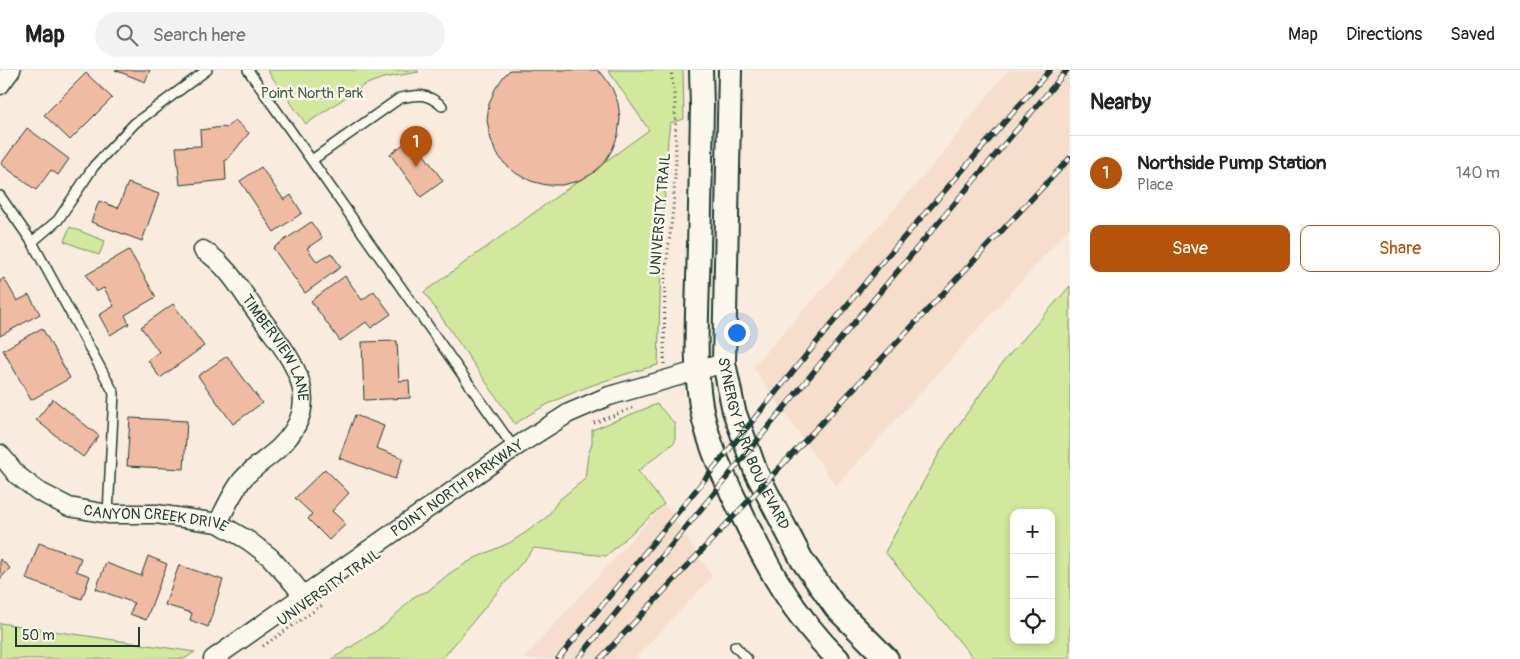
<!DOCTYPE html>
<html lang="en">
<head>
<meta charset="utf-8">
<style>
	:root { --surface:#fff; --page:#f2f2f2; --text:#222; --muted:#767676; --line:#e0e0e0; --accent:#b45309 }
	body { margin:0; font-family:Pangolin,sans-serif; background:var(--page); color:var(--text) }
	.controls { position:absolute; right:15px; bottom:15px; display:grid; overflow:hidden; border-radius:10px; box-shadow:0 2px 8px #0003 }
	.controls button { width:45px; height:45px; display:grid; place-items:center; padding:0; border:0; border-bottom:1px solid var(--line); background:var(--surface); color:var(--text); font:25px sans-serif }
	.scale { position:absolute; left:15px; bottom:12px; width:125px; box-sizing:border-box; padding-left:5px; border:2px solid #1f3d34; border-top:0; font-size:14px; line-height:18px; white-space:nowrap; color:#1f3d34; -webkit-text-stroke:4px #fbf7ec; paint-order:stroke }
	.you { position:absolute; left:736px; top:262px; width:18px; height:18px; margin:-12px; border:4px solid #fff; border-radius:50%; background:#1a73e8; box-shadow:0 0 0 8px #1a73e833 }
	.badge { display:grid; place-items:center; width:32px; height:32px; border-radius:50%; background:var(--accent); color:#fff; font-size:16px; font-weight:700 }
	.pin { position:absolute; translate:-50% -41px; filter:drop-shadow(0 1px 2px #0008) }
	.pin::after { content:''; position:absolute; top:26px; width:18px; height:15px; background:inherit; clip-path:polygon(0 0,100% 0,50% 100%) }
	.list { margin:0; padding:0; list-style:none }
	h2 { display:flex; justify-content:space-between; align-items:center; height:65px; margin:0; padding:0 20px; font-size:21px }
	h2 small { font-size:16px; font-weight:400; color:var(--muted) }
	.list li { display:grid; grid-template-columns:32px 1fr auto; gap:15px; align-items:center; box-sizing:border-box; height:75px; padding:0 20px; border-top:1px solid var(--line) }
	.list b { display:block; font-size:19px; white-space:nowrap }
	.list p { margin:0; font-size:16px; white-space:nowrap; color:var(--muted) }
	.list em { font-size:16px; font-style:normal; color:var(--muted) }
	.actions { display:flex; gap:10px; padding:15px 20px }
	.actions a { flex:1; padding:11px 0; border:1px solid var(--accent); border-radius:10px; text-align:center; font-size:18px; color:var(--accent) }
	.actions .main { background:var(--accent); color:#fff }
	.icon { flex:none; width:28px; height:28px; fill:none; stroke:currentColor; stroke-width:2; stroke-linecap:round; stroke-linejoin:round }
	.map { position:relative; flex:none; width:1070px; height:589px; overflow:hidden }
	header { display:flex; align-items:center; gap:30px; box-sizing:border-box; height:70px; padding:0 25px; background:var(--surface); border-bottom:1px solid var(--line) }
	header strong { font-size:24px }
	nav { display:flex; gap:28px; margin-inline-start:auto; font-size:18px }
	.search { width:350px; height:45px; background:var(--page); display:flex; align-items:center; gap:12px; box-sizing:border-box; padding:0 18px; border-radius:28px; color:var(--muted); font-size:19px }
	main { display:flex }
	aside { flex:1; background:var(--surface) }
	.map>svg:first-child { display:block }
	.built { fill:#f6ddcc }
	.green { fill:#d2e89d; stroke:#789268; fill-rule:evenodd }
	.building { fill:#f0bba3; stroke:#1f3d34 }
	.lines { fill:none; stroke-linecap:round; stroke-linejoin:round }
	.service-casing { stroke:#1f3d34; stroke-width:12 }
	.minor-casing { stroke:#1f3d34; stroke-width:21 }
	.tertiary-casing { stroke:#1f3d34; stroke-width:26 }
	.path { stroke:#1f3d34; stroke-width:3; stroke-dasharray:1 4; stroke-linecap:butt }
	.service { stroke:#fbf7ec; stroke-width:9 }
	.minor { stroke:#fbf7ec; stroke-width:18 }
	.tertiary { stroke:#fbf7ec; stroke-width:22 }
	.rail-casing { stroke:#1f3d34; stroke-width:5.5 }
	.rail { stroke:#fbf7ec; stroke-width:4; stroke-dasharray:11; stroke-linecap:butt }
	.labels { text-anchor:middle; stroke-width:5; stroke-linejoin:round; paint-order:stroke }
	.park-label { font-size:15px; fill:#435f49; stroke:#fbf7ec }
	.street-label { font-size:15px; fill:#1f3d34; stroke:#fbf7ec }
</style>
</head>
<body>
<header>
<strong>Map</strong>
<div class="search"><svg class="icon" aria-label="search" viewBox="0 0 24 24"><circle cx="10" cy="10" r="6"/><path d="M15 15l6 6"/></svg>Search here</div>
<nav><a>Map</a><a>Directions</a><a>Saved</a></nav>
</header>
<main>
<div class="map">
<svg width="1070" height="589" viewBox="0 0 1070 589">
	<rect width="100%" height="100%" fill="#f9ebdd"/>
	<filter id="ink" filterUnits="userSpaceOnUse"><feTurbulence type="fractalNoise" baseFrequency=".02" numOctaves="2"/><feDisplacementMap in="SourceGraphic" scale="10" xChannelSelector="R" yChannelSelector="G"/><feConvolveMatrix kernelMatrix="1 2 1 2 8 2 1 2 1" color-interpolation-filters="sRGB"/></filter>
	<g filter="url(#ink)">
		<!-- built -->
		<path class="built" d="M1008 0H1070V157L836 416 753 297 936 92Z
			M664 434 712 507 634 589H523Z"/>
		<!-- green -->
		<path class="green" d="M267 0H417L419 2 383 8 364 15 306 54Z
			M608 0H683L684 49 670 53 668 68 661 193 658 295C607 309 558 324 515 354L424 222 649 60Z
			M70 157 105 171 99 185 64 171Z
			M1070 216V589H974L885 482 941 380 1003 292ZM1014 443H1051V570H1014Z
			M657 334 675 354V372L638 401 664 434 606 486 534 478 442 589H332L384 556 415 526 428 521 450 503 475 488 509 473 525 463 547 447 559 430 585 409 588 385 592 374V360Z
			M0 553 195 582 184 589H0Z"/>
		<!-- building -->
		<path class="building" d="M115 0H150L145 12Z
			M510 0H597L603 5 612 18 618 33 620 49 618 65 612 80 604 93 592 104 578 111 562 115H546L531 111 517 104 504 93 495 81 490 66 487 50 489 34 495 19 504 6Z
			M86 3 112 28 70 70 44 45Z
			M235 50 249 63 227 90H225L226 110 180 115 176 77 201 76 200 60 222 57 226 58Z
			M27 58 69 89 58 105 51 100 36 120 1 94Z
			M412 68 443 111 421 127 390 84Z
			M261 97 284 130 291 125 302 143 274 162 240 111Z
			M128 113 159 124 142 171 91 152 99 131 118 138Z
			M311 152 322 168 307 178 317 192 331 183 341 197 305 223 273 178Z
			M129 180 156 227 125 245 129 254 110 265 99 245 114 236 104 218 96 222 86 205Z
			M345 206 362 230 374 221 391 244 371 258 366 252 340 271 311 231Z
			M4 208 17 231 29 225 40 244 0 266V211Z
			M173 234 204 276 160 308 148 290 159 282 141 257Z
			M42 258 70 308 31 330 3 280Z
			M397 271 399 311 409 310 410 328 364 330 362 272Z
			M227 286 262 333 233 354 198 306Z
			M53 329 99 366 83 387 36 350Z
			M355 345 384 356 376 378 403 388 395 409 339 388Z
			M130 348 187 351 184 399 127 396Z
			M325 399 349 423 332 441 346 454 329 470 308 449 312 444 295 428Z
			M39 473 81 488 76 501 90 506 82 529 26 509Z
			M148 486 167 494 146 550 130 544 134 533 96 519 106 493 141 506Z
			M0 489 10 498 0 509Z
			M179 495 223 510 208 557 190 550 192 543 165 535Z"/>
		<g class="lines">
			<!-- service casing -->
			<g class="service-casing">
				<path id="service" d="M248 0 514 378
					M312 90 400 28C419 24 427 23 442 36
					M0 126 32 172 114 323 108 444
					M32 172 58 150 94 96 135 53 207 0
					M735 576 747 589"/>
			</g>
			<!-- minor casing -->
			<g class="minor-casing">
				<g id="minor">
					<path d="M0 15 11 0"/>
					<path id="s1" d="M203 180C231 197 244 227 264 252 296 294 325 333 279 378 267 389 253 397 242 410 232 423 225 439 218 453"/>
					<path id="s2" d="M0 384 17 405 38 421 69 437 108 444H156L218 453 249 471 270 487 294 514 303 526"/>
					<path id="s3" d="M213 589 514 378 569 343 609 326 724 293"/>
				</g>
			</g>
			<!-- tertiary casing -->
			<g class="tertiary-casing">
				<g id="tertiary">
					<path d="M701 0 702 37C701 94 700 151 698 208 697 245 695 284 699 321 703 363 721 401 739 438 766 495 793 545 838 589"/>
					<path id="s4" d="M730 0 724 293 734 341 756 402 802 490 836 538 887 589"/>
				</g>
			</g>
			<!-- path -->
			<path class="path" d="M664 294 665 207 673 139 676 91 675 31 671 0
				M594 353 633 338
				M263 576 324 534"/>
			<!-- service -->
			<use href="#service" class="service"/>
			<!-- minor -->
			<use href="#minor" class="minor"/>
			<!-- tertiary -->
			<use href="#tertiary" class="tertiary"/>
			<!-- rail casing -->
			<g class="rail-casing">
				<path id="rail" d="M558 589 879 196 1050 0
					M578 589 843 266 1067 0
					M600 589 1070 88"/>
			</g>
			<!-- rail -->
			<use href="#rail" class="rail"/>
		</g>
	</g>
	<g class="labels">
		<!-- park labels -->
		<g class="park-label">
			<text x="312" y="28">Point North Park</text>
		</g>
		<!-- street labels -->
		<g class="street-label">
			<text transform="translate(660 144) rotate(-85)" y="5">UNIVERSITY TRAIL</text>
			<text dy="5" stroke="none"><textPath href="#s1" startOffset="124">TIMBERVIEW LANE</textPath></text>
			<text dy="5" stroke="none"><textPath href="#s4" startOffset="379">SYNERGY PARK BOULEVARD</textPath></text>
			<text dy="5" stroke="none"><textPath href="#s3" startOffset="298">POINT NORTH PARKWAY</textPath></text>
			<text dy="5" stroke="none"><textPath href="#s2" startOffset="176">CANYON CREEK DRIVE</textPath></text>
			<text transform="translate(329 517) rotate(-35)" y="5">UNIVERSITY TRAIL</text>
		</g>
	</g>
</svg>
<div class="controls">
<button>+</button>
<button>−</button>
<button><svg class="icon" aria-label="locate" viewBox="0 0 24 24"><circle cx="12" cy="12" r="6"/><path d="M12 2v4M12 18v4M2 12h4M18 12h4"/></svg></button>
</div>
<div class="scale">50 m</div>
<div class="you"></div>
<div class="pin badge" style="left:416px;top:97px">1</div>
</div>
<aside>
<h2>Nearby<small></small></h2>
<ul class="list">
<li><span class="badge">1</span><div><b>Northside Pump Station</b><p>Place</p></div><em>140 m</em></li>
</ul>
<div class="actions"><a class="main">Save</a><a>Share</a></div>
</aside>
</main>
</body>
</html>
